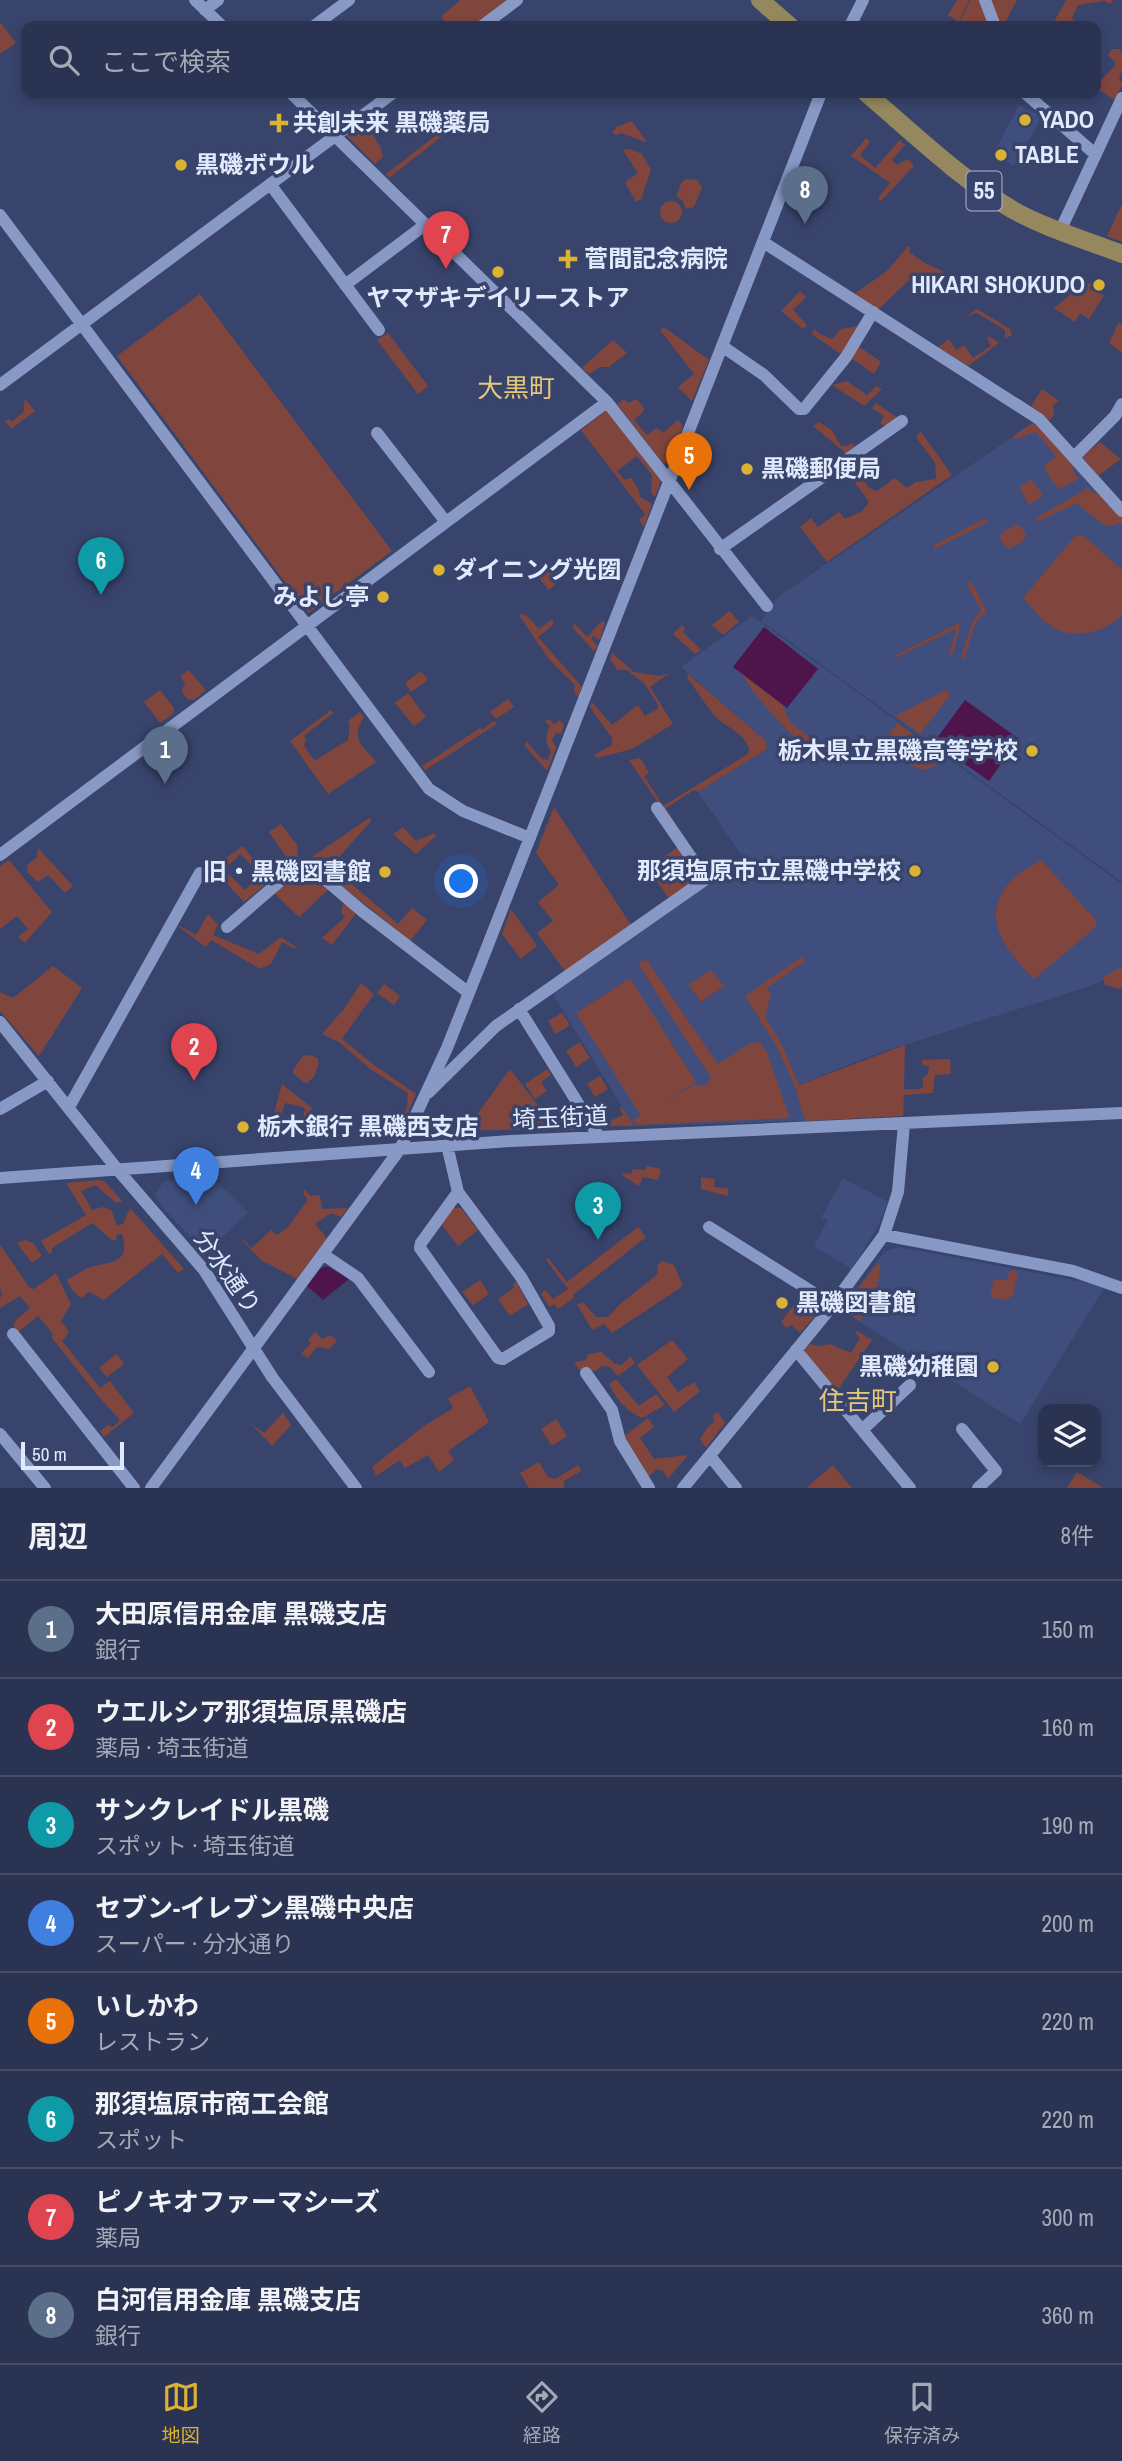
<!DOCTYPE html>
<html lang="ja">
<head>
<meta charset="utf-8">
<style>
	:root { --surface:#2a3351; --page:#363f5b; --text:#f1f3f6; --muted:#a5aab7; --line:#464e68; --accent:#dcb233 }
	body { margin:0; font-family:"Archivo Narrow","Noto Sans JP",sans-serif; background:var(--page); color:var(--text) }
	.controls { position:absolute; right:21px; bottom:21px; display:grid; overflow:hidden; border-radius:14px; box-shadow:0 4px 10px #0003 }
	.controls button { width:63px; height:63px; display:grid; place-items:center; padding:0; border:0; border-bottom:2px solid var(--line); background:var(--surface); color:var(--text); font:35px sans-serif }
	.scale { position:absolute; left:21px; bottom:18px; width:103px; box-sizing:border-box; padding-left:7px; border:4px solid #e1e9fc; border-top:0; font-size:19px; line-height:24px; white-space:nowrap; color:#e1e9fc; -webkit-text-stroke:5px #38446c; paint-order:stroke }
	.you { position:absolute; left:462px; top:882px; width:24px; height:24px; margin:-18px; border:5px solid #fff; border-radius:50%; background:#1a73e8; box-shadow:0 0 0 10px #1a73e833 }
	.badge { display:grid; place-items:center; width:46px; height:46px; border-radius:50%; background:var(--accent); color:#fff; font-size:23px; font-weight:700 }
	.pin { position:absolute; translate:-50% -58px; filter:drop-shadow(0 2px 4px #0008) }
	.pin::after { content:''; position:absolute; top:37px; width:24px; height:21px; background:inherit; clip-path:polygon(0 0,100% 0,50% 100%) }
	.list { margin:0; padding:0; list-style:none }
	h2 { display:flex; justify-content:space-between; align-items:center; height:91px; margin:0; padding:0 28px; font-size:30px }
	h2 small { font-size:23px; font-weight:400; color:var(--muted) }
	.list li { display:grid; grid-template-columns:46px 1fr auto; gap:21px; align-items:center; box-sizing:border-box; height:98px; padding:0 28px; border-top:2px solid var(--line) }
	.list b { display:block; font-size:26px; white-space:nowrap }
	.list p { margin:0; font-size:23px; white-space:nowrap; color:var(--muted) }
	.list em { font-size:23px; font-style:normal; color:var(--muted) }
	.icon { flex:none; width:38px; height:38px; fill:none; stroke:currentColor; stroke-width:2; stroke-linecap:round; stroke-linejoin:round }
	.map { position:relative; flex:none; width:1122px; height:1488px; overflow:hidden }
	.search { position:absolute; background:var(--surface); box-shadow:0 4px 10px #0003; left:21px; right:21px; top:21px; height:77px; display:flex; align-items:center; gap:18px; box-sizing:border-box; padding:0 24px; border-radius:14px; color:var(--muted); font-size:26px }
	.sheet { height:875px; background:var(--surface) }
	nav { display:flex; justify-content:space-around; align-items:center; box-sizing:border-box; height:98px; border-top:2px solid var(--line); background:var(--surface); font-size:19px; color:var(--muted) }
	nav a { display:grid; justify-items:center; gap:4px }
	nav .on { color:var(--accent) }
	.map>svg:first-child { display:block }
	.built { fill:#3f4e7c }
	.green { fill:#80463d; fill-rule:evenodd }
	.water { fill:#4e154c }
	.lines { fill:none; stroke-linecap:round; stroke-linejoin:round }
	.minor { stroke:#8999c6; stroke-width:12 }
	.major { stroke:#95885e; stroke-width:18 }
	.poi-dot { fill:#dcb233; stroke:#38446c; stroke-width:2.5 }
	.labels { text-anchor:middle; stroke-width:7; stroke-linejoin:round; paint-order:stroke }
	.shield { fill:#38446c; stroke:#aeb8d1; stroke-width:2 }
	.shield-label { font-size:23px; font-weight:bold; fill:#e1e9fc }
	.poi-label { font-size:24px; font-weight:bold; fill:#e1e9fc; stroke:#38446c; text-anchor:start }
	.street-label { font-size:24px; fill:#e1e9fc; stroke:#38446c }
	.neighbourhood-label { font-size:26px; fill:#e5c87d; stroke:#38446c }
</style>
</head>
<body>
<div class="map">
<svg width="1122" height="1488" viewBox="0 0 1122 1488">
	<rect width="100%" height="100%" fill="#38446c"/>
	<!-- built -->
	<path class="built" d="M1019 105 1042 117 1014 166 993 154Z
		M1039 419 1122 511V882L761 621 778 597Z
		M752 616 1122 884V972L1090 986 876 1054 795 1086 805 1121 634 1126 552 993 744 859 698 792 767 749 766 741 681 667Z
		M212 1177 248 1213 205 1253 165 1210 155 1195 164 1181Z
		M843 1178 888 1202 876 1230 852 1269 814 1246 828 1220 821 1218Z
		M899 1247 1083 1282 1104 1288 1020 1424 841 1310 884 1252Z"/>
	<!-- green -->
	<path class="green" d="M460 0H509V2L475 26H448L441 17Z
		M957 0H969L959 22 948 15Z
		M970 0H1017L1003 26H964L960 22Z
		M1066 0H1113L1110 4 1104 1 1078 5 1072 18 1079 26H1052Z
		M0 22 16 43 0 54Z
		M1112 49H1119L1122 52V70L1119 78 1122 85 1115 100 1096 88V77L1101 80 1115 66V62L1108 55Z
		M371 114 374 119 367 126 381 148 383 157 375 164 344 133Z
		M632 121 646 141 645 142 621 133 616 135 612 132 617 127Z
		M452 123 455 126 389 178 386 174Z
		M866 138 870 142 860 155 875 168 900 140 905 145 892 160 897 165 908 159 914 166 881 201 878 198 890 183 851 156Z
		M630 149 642 154 651 170 641 199 636 202 625 182 638 173 623 150Z
		M687 179 697 180 702 188 694 207 686 209 682 200 676 196 682 182Z
		M660 212a11 11 0 1 1 22 0a11 11 0 1 1-22 0Z
		M1121 206 1122 207V242L1107 236Z
		M908 246 911 248 909 252 923 262 944 272 948 285 931 295 908 281 878 310 854 294 887 271Z
		M1086 282 1091 284 1089 289 1104 295 1089 319 1080 313 1075 322 1054 308Z
		M800 291 806 297 793 310 807 325 803 329 781 311Z
		M200 294 392 551 308 613 117 356Z
		M977 309 1010 329 1012 335 1005 339V330L977 313 966 317Z
		M1118 323 1122 324V353L1109 343Z
		M859 326 842 355 812 334 814 329 820 334 832 339 841 329Z
		M664 327 709 360 692 401 678 387 694 374 660 330Z
		M388 333 428 386 418 394 377 340Z
		M990 337 999 343 968 366 938 347 949 339 956 350 964 345 973 358 991 346 987 338Z
		M613 340 627 353 609 367H600L589 374 582 368Z
		M858 346 881 362 874 374 851 358Z
		M847 381 867 395 876 386 882 389 864 406 832 385Z
		M1042 389 1059 401 1053 405 1054 415 1050 420 1031 406Z
		M624 399 628 403 637 399 645 410 634 420 647 435 657 428 663 433 678 420 683 426 668 463H663L617 404Z
		M26 400 35 411 11 429 5 421 9 419 12 422 24 411V401Z
		M876 403 899 419 887 427 880 423 884 416 872 408Z
		M607 410 661 481 655 497 651 492 652 475 637 456 617 471 624 480 631 478 638 488 640 497 652 504 644 527 639 520 645 514 581 430Z
		M819 422 832 430 841 446 843 445 845 447 852 443 855 449 848 455 813 426Z
		M1034 422 1074 465 1073 471 1079 479 1059 489 1051 480 1044 466 1056 456 1036 432 1015 439 1012 437Z
		M920 431 952 475 827 562 800 527 811 518 818 527 839 512 845 519 862 511 869 502 845 469 853 465 869 488 877 491 895 478 907 488 916 482 936 479 935 463 916 437Z
		M1100 442 1121 459 1098 476 1082 457Z
		M1031 479 1041 492 1042 497 1029 505 1019 487Z
		M1088 488 1094 494 1100 493 1122 517V525L1120 523 1110 526 1104 525 1076 503 1038 522 1036 518Z
		M986 518 988 522 935 549 934 545Z
		M1016 525 1022 527 1026 535 1024 540 1010 549 1004 545 1000 538 1002 532Z
		M1076 535H1083L1122 570V615C1103 633 1074 641 1051 626 1040 619 1032 607 1023 598Z
		M561 555 573 569 549 590 536 575Z
		M971 581 987 612 979 618 975 624 964 659 961 658 973 621 981 610 967 584Z
		M730 611 739 622 723 635 712 625Z
		M523 614 528 617 539 629 551 620 553 621V625L538 637 582 687 578 697 574 691 575 685 548 658 519 615Z
		M602 621 605 623 600 640 593 636 591 639 598 646 594 651 572 627 575 624 587 637Z
		M961 622 953 654 949 653 956 632 955 629 895 658 894 656Z
		M682 625 685 628 683 632 701 650 695 654 673 634Z
		M612 653 634 672 660 676 669 673 650 687 673 724 632 749 597 758 594 755 612 745V738L590 707 592 702 612 725 638 705 645 716 658 709V705L645 684 627 670H617L610 659Z
		M189 670 206 690 194 700 187 699 182 691 185 684 180 676Z
		M421 671 428 680 411 692 405 683Z
		M687 673 766 741 767 749 698 792 694 790 666 808 676 825 674 826 629 760 640 758 649 773 644 776 663 806 748 754 749 749C743 731 726 728 714 715 705 704 697 691 688 679Z
		M743 674 782 704 790 722 837 758 835 763C833 763 827 763 825 762 807 753 747 691 743 674Z
		M160 690 174 708V713L160 723 144 702Z
		M946 690 951 694 920 734 895 716Z
		M408 693 426 717 414 726 395 703Z
		M508 699 514 707 496 719 490 712Z
		M331 710 333 713 304 736 306 740 304 746 313 759 316 760 348 740 350 724 348 721 360 712 364 717C350 739 362 745 376 762L328 794 290 741Z
		M549 719 554 724 560 720 564 725 561 734 556 733 552 740 556 748 547 771 524 745 527 742 541 758 548 760 551 752C545 743 545 734 550 726L545 721Z
		M494 721 497 724 425 770 422 766 480 728 482 730Z
		M897 723 941 755 933 767 924 770 911 765C907 756 902 755 892 756L883 748V744Z
		M554 807 631 925 565 971 537 933 553 921 538 902 559 885 536 853Z
		M369 818 372 820 331 866 398 924 412 908 427 920 410 941 309 859Z
		M281 824 297 845 298 859 291 864 269 832Z
		M403 827 416 841 434 833 436 836 416 854 393 834Z
		M243 846 270 881 244 902 212 868ZM240 854 261 874 245 890 224 870Z
		M678 847 700 877 669 899 648 868Z
		M38 848 73 886 65 893 48 875 38 882 27 872 28 864 37 857Z
		M9 860 52 912 25 943 18 937 28 929 17 916 0 929V866Z
		M1041 860 1096 920V927L1034 979C1009 953 978 920 1009 883 1017 873 1030 867 1041 860Z
		M303 869 328 890 299 917 273 892Z
		M344 902 356 913 332 945 322 938 345 917 341 912Z
		M511 909 537 946 521 959 502 934Z
		M208 914 218 924 213 935 259 954 281 937 296 947 295 949 282 942 271 964 260 969 211 940 206 947 179 927 180 926 196 935Z
		M802 957 804 962 767 988 771 995 765 1017 782 1045 799 1085 905 1045 904 1089H920L923 1086V1077L928 1074 929 1067 922 1064V1060L950 1059 951 1074 935 1075 933 1093 904 1095 903 1116 805 1121 795 1086 777 1047 745 996Z
		M646 959 718 1064 751 1043 760 1042 767 1053 790 1118 637 1125 633 1120 641 1116 576 1013 630 978 696 1082 657 1107 694 1085H706L711 1078 638 964Z
		M53 966 82 988 39 1056 0 1011V992L13 998Z
		M1122 967V987L1120 989 1105 985 1103 977Z
		M711 970 724 986 701 1002 688 985Z
		M361 983 374 994 342 1039 370 1062 416 1094 402 1126 399 1125 407 1107 408 1093 370 1069 339 1042 322 1034 344 1009Z
		M384 984 400 996 394 1005 377 993Z
		M562 1013 570 1025 556 1034 548 1021Z
		M580 1042 590 1058 576 1067 566 1051Z
		M310 1055 317 1058 319 1063 314 1077 307 1083 303 1082 293 1073V1070L303 1056Z
		M510 1069 546 1116 561 1107 568 1118 577 1113 581 1119 576 1130H466Z
		M547 1069 551 1075 541 1082 547 1091 535 1099 525 1084Z
		M600 1076 608 1089 595 1097 587 1084Z
		M282 1084 312 1108 305 1134 299 1132 305 1110 303 1107 285 1103 275 1134 269 1132Z
		M622 1107 634 1126H606L604 1124 623 1115 620 1108Z
		M647 1166 661 1169 658 1180 643 1177 639 1186 622 1175V1173L631 1174 633 1169 645 1170Z
		M701 1177 715 1179 714 1187 728 1188V1196L701 1189Z
		M101 1180 105 1182 122 1201 116 1203 96 1185 81 1191 92 1210 103 1207 111 1210 117 1225 123 1224 130 1208 184 1269 178 1273 162 1254 104 1300 89 1292 81 1298 72 1290 67 1280C74 1276 81 1271 88 1268 108 1261 132 1266 122 1234H117L116 1240H112L92 1223 52 1248V1252L49 1254 41 1241 86 1215 66 1183Z
		M305 1189 310 1196 320 1195 322 1209 348 1208 341 1217 331 1213 315 1224 327 1238 297 1279 261 1260 237 1235 252 1248 271 1230 277 1235 287 1228 308 1200 303 1194Z
		M452 1208H461L478 1230 458 1246 441 1224Z
		M638 1227 646 1237 573 1295 574 1298 558 1309 554 1304 549 1307 541 1294 545 1290 553 1299 568 1289 546 1260 548 1258 567 1282Z
		M25 1240 34 1244 42 1256 32 1263 17 1243Z
		M0 1245 30 1288 34 1289 56 1273 71 1304 61 1321 69 1332 62 1341 100 1388 110 1381 134 1413 104 1437 100 1431 108 1425 112 1427 119 1422V1419L99 1397 52 1338 53 1334 38 1316 18 1332 13 1326 17 1319 30 1308 20 1296 0 1308V1298L2 1296 0 1286Z
		M662 1261 674 1265 683 1286 612 1333 604 1324 592 1330 577 1304 584 1303 596 1317H608L620 1304 658 1274 657 1265Z
		M877 1264 881 1265 874 1302 860 1321 842 1309Z
		M1011 1270 1018 1272 1013 1296 1004 1300 990 1297 994 1279 1006 1280Z
		M480 1280 489 1294 473 1305 462 1292Z
		M516 1281 528 1304 510 1316 498 1299 514 1288 513 1284Z
		M801 1295 817 1303 820 1310 800 1333 791 1325 787 1328 781 1322Z
		M857 1331 872 1340 837 1391 804 1350 809 1344 821 1346 830 1344 851 1353 860 1338 855 1333Z
		M315 1332 322 1339 331 1335 337 1341 329 1349 317 1347 308 1358 301 1354 311 1343 308 1340Z
		M672 1340 688 1359 667 1377 678 1392 694 1382 700 1391 674 1412 637 1365Z
		M601 1352 615 1364 622 1365 630 1356 635 1363 618 1376 610 1367 602 1366 595 1371 579 1370 574 1362 586 1360 588 1354Z
		M117 1354 124 1364 107 1377 99 1368Z
		M616 1379 639 1406 656 1394 665 1405 642 1418C625 1410 618 1401 609 1384Z
		M470 1386 489 1422 448 1451 454 1460 439 1472 428 1455 405 1468 400 1460 376 1476 372 1467 424 1426 453 1408 448 1398Z
		M718 1412 725 1423 706 1448 700 1439 707 1428 714 1422 713 1416Z
		M283 1413 291 1425 272 1446 250 1423 264 1433Z
		M648 1418 654 1427 640 1438 654 1459 688 1455 668 1479 663 1471 657 1469 647 1478 623 1437Z
		M556 1419 567 1436 552 1446 541 1429Z
		M539 1462 548 1477 555 1479 578 1465 581 1471 564 1481V1488H529L520 1473Z
		M833 1465 852 1488H806Z
		M1077 1472 1103 1488H1067Z"/>
	<!-- water -->
	<path class="water" d="M764 627 818 669 787 708 733 667Z
		M965 700 1019 739 989 781 934 742Z
		M327 1266 349 1279 323 1300 307 1286 320 1269Z"/>
	<g class="lines">
		<!-- minor -->
		<path class="minor" d="M195 0 222 26
			M985 0 995 26
			M205 10 218 0
			M314 26 349 0
			M482 26 517 0
			M850 26 863 0
			M291 93 607 402 767 606
			M1025 93 1095 154
			M270 184 379 330
			M0 215 429 789 463 811 530 838
			M1060 231 1122 98
			M763 242 1039 419 1122 511
			M345 285 426 224
			M722 346 764 375 799 409H804L846 357 873 312
			M0 385 393 93
			M377 433 446 522
			M1074 457 1115 416 1122 404
			M720 549 902 421
			M0 855 607 402
			M227 927 300 864H307L362 911 469 993
			M519 1009 599 1137
			M0 1022 117 1169 204 1270 272 1377 356 1488
			M428 1093 496 1026 706 879 657 808
			M69 1107 200 873
			M0 1109 48 1081
			M447 1145 458 1192 421 1243 420 1248 498 1358 503 1359 549 1331V1326L521 1277 458 1192
			M0 1178 511 1141 1122 1113
			M709 1227 833 1305
			M884 1235 1073 1271 1122 1288
			M324 1255 358 1278 429 1372
			M13 1334 134 1488
			M796 1350 910 1488
			M586 1373 612 1410 620 1441 649 1488
			M962 1429 996 1471 978 1488
			M862 1430 910 1385
			M0 1434 45 1488
			M710 1456 736 1488
			M151 1488 400 1149 447 1048 484 955 821 93
			M683 1488 829 1310 884 1235 898 1192 904 1124"/>
		<!-- major -->
		<path class="major" d="M760 0 790 26
			M866 93C913 133 959 178 1013 210 1047 229 1086 240 1122 254"/>
	</g>
	<!-- markers -->
	<g class="poi-dot">
		<circle cx="1025" cy="120" r="7"/>
		<path d="M275.5 112.5h7v7h7v7h-7v7h-7v-7h-7v-7h7z"/>
		<circle cx="1001" cy="155" r="7"/>
		<circle cx="181" cy="165" r="7"/>
		<path d="M564.5 248.5h7v7h7v7h-7v7h-7v-7h-7v-7h7z"/>
		<circle cx="498" cy="272" r="7"/>
		<circle cx="1099" cy="285" r="7"/>
		<circle cx="747" cy="469" r="7"/>
		<circle cx="439" cy="570" r="7"/>
		<circle cx="383" cy="597" r="7"/>
		<circle cx="1032" cy="751" r="7"/>
		<circle cx="915" cy="871" r="7"/>
		<circle cx="385" cy="872" r="7"/>
		<circle cx="243" cy="1127" r="7"/>
		<circle cx="782" cy="1303" r="7"/>
		<circle cx="993" cy="1367" r="7"/>
	</g>
	<g class="labels">
		<!-- shield labels -->
		<rect class="shield" x="966.5" y="171.5" width="35" height="39" rx="5"/>
		<g class="shield-label">
			<text x="984" y="199">55</text>
		</g>
		<!-- poi labels -->
		<g class="poi-label">
			<text x="1039" y="128">YADO</text>
			<text x="293" y="131">共創未来 黒磯薬局</text>
			<text x="1015" y="163">TABLE</text>
			<text x="195" y="173">黒磯ボウル</text>
			<text x="584" y="267">菅間記念病院</text>
			<text x="1085" y="293" text-anchor="end">HIKARI SHOKUDO</text>
			<text x="498" y="306" text-anchor="middle">ヤマザキデイリーストア</text>
			<text x="761" y="477">黒磯郵便局</text>
			<text x="453" y="578">ダイニング光圀</text>
			<text x="369" y="605" text-anchor="end">みよし亭</text>
			<text x="1018" y="759" text-anchor="end">栃木県立黒磯高等学校</text>
			<text x="901" y="879" text-anchor="end">那須塩原市立黒磯中学校</text>
			<text x="371" y="880" text-anchor="end">旧・黒磯図書館</text>
			<text x="257" y="1135">栃木銀行 黒磯西支店</text>
			<text x="796" y="1311">黒磯図書館</text>
			<text x="979" y="1375" text-anchor="end">黒磯幼稚園</text>
		</g>
		<!-- street labels -->
		<g class="street-label">
			<text transform="translate(560 1118) rotate(-3)" y="8">埼玉街道</text>
			<text transform="translate(227 1272) rotate(55)" y="8">分水通り</text>
		</g>
		<!-- neighbourhood labels -->
		<g class="neighbourhood-label">
			<text x="516" y="397">大黒町</text>
			<text x="858" y="1410">住吉町</text>
		</g>
	</g>
</svg>
<div class="controls">
<button><svg class="icon" aria-label="layers" viewBox="0 0 24 24"><path d="M12 4l9 5-9 5-9-5zM3 14l9 5 9-5"/></svg></button>
</div>
<div class="scale">50 m</div>
<div class="you"></div>
<div class="pin badge" style="left:165px;top:784px;background:#5c6f8a">1</div>
<div class="pin badge" style="left:194px;top:1081px;background:#e0444e">2</div>
<div class="pin badge" style="left:598px;top:1240px;background:#0f9aa8">3</div>
<div class="pin badge" style="left:196px;top:1205px;background:#3f7fe0">4</div>
<div class="pin badge" style="left:689px;top:490px;background:#e8710a">5</div>
<div class="pin badge" style="left:101px;top:595px;background:#0f9aa8">6</div>
<div class="pin badge" style="left:446px;top:269px;background:#e0444e">7</div>
<div class="pin badge" style="left:805px;top:224px;background:#5c6f8a">8</div>
<div class="search"><svg class="icon" aria-label="search" viewBox="0 0 24 24"><circle cx="10" cy="10" r="6"/><path d="M15 15l6 6"/></svg>ここで検索</div>
</div>
<section class="sheet">
<h2>周辺<small>8件</small></h2>
<ul class="list">
<li><span class="badge" style="background:#5c6f8a">1</span><div><b>大田原信用金庫 黒磯支店</b><p>銀行</p></div><em>150 m</em></li>
<li><span class="badge" style="background:#e0444e">2</span><div><b>ウエルシア那須塩原黒磯店</b><p>薬局 · 埼玉街道</p></div><em>160 m</em></li>
<li><span class="badge" style="background:#0f9aa8">3</span><div><b>サンクレイドル黒磯</b><p>スポット · 埼玉街道</p></div><em>190 m</em></li>
<li><span class="badge" style="background:#3f7fe0">4</span><div><b>セブン-イレブン黒磯中央店</b><p>スーパー · 分水通り</p></div><em>200 m</em></li>
<li><span class="badge" style="background:#e8710a">5</span><div><b>いしかわ</b><p>レストラン</p></div><em>220 m</em></li>
<li><span class="badge" style="background:#0f9aa8">6</span><div><b>那須塩原市商工会館</b><p>スポット</p></div><em>220 m</em></li>
<li><span class="badge" style="background:#e0444e">7</span><div><b>ピノキオファーマシーズ</b><p>薬局</p></div><em>300 m</em></li>
<li><span class="badge" style="background:#5c6f8a">8</span><div><b>白河信用金庫 黒磯支店</b><p>銀行</p></div><em>360 m</em></li>
</ul>
</section>
<nav>
<a class="on"><svg class="icon" aria-label="map" viewBox="0 0 24 24"><path d="M3 6l6-2 6 2 6-2v14l-6 2-6-2-6 2zM9 4v14M15 6v14"/></svg>地図</a>
<a><svg class="icon" aria-label="directions" viewBox="0 0 24 24"><path d="M12 3l9 9-9 9-9-9zM9 14v-3h6M13 9l2 2-2 2"/></svg>経路</a>
<a><svg class="icon" aria-label="saved" viewBox="0 0 24 24"><path d="M7 4h10v16l-5-4-5 4z"/></svg>保存済み</a>
</nav>
</body>
</html>
